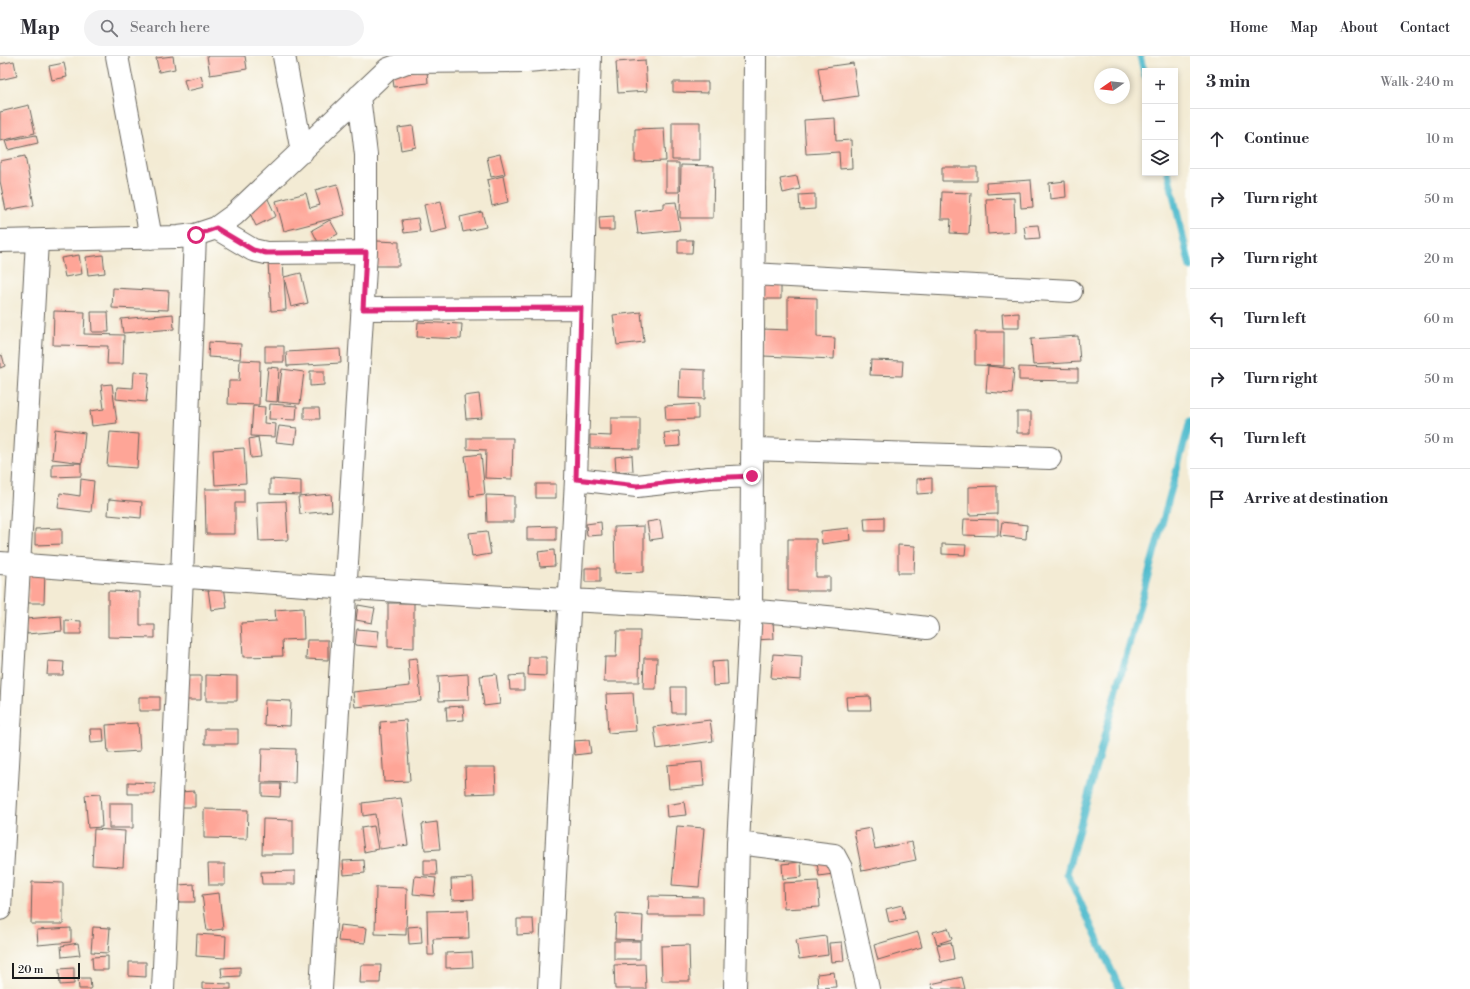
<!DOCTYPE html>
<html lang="en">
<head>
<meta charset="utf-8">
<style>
	:root { --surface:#fff; --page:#f2f2f3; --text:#2b2b33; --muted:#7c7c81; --line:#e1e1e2 }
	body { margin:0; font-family:"Libre Bodoni",serif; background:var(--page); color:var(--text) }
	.controls { position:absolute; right:12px; top:12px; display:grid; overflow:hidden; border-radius:0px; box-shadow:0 2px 6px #0003 }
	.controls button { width:36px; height:36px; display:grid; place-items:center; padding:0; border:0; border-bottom:1px solid var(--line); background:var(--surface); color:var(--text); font:20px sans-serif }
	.compass { position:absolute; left:1094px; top:12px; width:36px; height:36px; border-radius:50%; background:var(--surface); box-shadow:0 2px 6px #0003; rotate:256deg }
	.scale { position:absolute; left:12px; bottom:10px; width:68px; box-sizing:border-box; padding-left:4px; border:2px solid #1c1c1c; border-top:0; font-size:11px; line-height:14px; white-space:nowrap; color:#1c1c1c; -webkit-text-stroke:3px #fdfcf7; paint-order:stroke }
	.stop { position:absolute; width:12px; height:12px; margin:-9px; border:3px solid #db2777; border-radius:50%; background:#fff }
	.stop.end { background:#db2777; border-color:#fff; box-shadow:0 1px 4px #0008 }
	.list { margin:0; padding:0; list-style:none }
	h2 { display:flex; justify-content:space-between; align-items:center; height:52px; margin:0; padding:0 16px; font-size:17px }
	h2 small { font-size:13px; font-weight:400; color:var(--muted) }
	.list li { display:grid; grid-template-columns:26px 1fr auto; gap:12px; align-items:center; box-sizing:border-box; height:60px; padding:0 16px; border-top:1px solid var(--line) }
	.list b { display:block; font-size:15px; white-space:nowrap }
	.list em { font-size:13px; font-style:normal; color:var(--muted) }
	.icon { flex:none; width:22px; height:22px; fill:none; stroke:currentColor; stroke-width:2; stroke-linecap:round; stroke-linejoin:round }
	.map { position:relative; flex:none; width:1190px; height:933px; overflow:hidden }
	header { display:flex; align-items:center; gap:24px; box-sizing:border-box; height:56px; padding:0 20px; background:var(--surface); border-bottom:1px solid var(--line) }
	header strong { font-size:19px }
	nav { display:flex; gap:22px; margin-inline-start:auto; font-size:14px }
	.search { width:280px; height:36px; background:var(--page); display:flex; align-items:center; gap:10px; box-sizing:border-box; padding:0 14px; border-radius:22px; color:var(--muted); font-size:15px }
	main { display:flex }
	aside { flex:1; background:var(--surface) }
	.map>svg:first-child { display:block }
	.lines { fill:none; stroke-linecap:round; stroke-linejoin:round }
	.stream { stroke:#50bbcd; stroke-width:7 }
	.building { fill:#fea597 }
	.minor-casing { stroke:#67645c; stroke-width:24 }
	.minor { stroke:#fff; stroke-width:22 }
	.route { stroke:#db2777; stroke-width:5 }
</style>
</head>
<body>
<header>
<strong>Map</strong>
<div class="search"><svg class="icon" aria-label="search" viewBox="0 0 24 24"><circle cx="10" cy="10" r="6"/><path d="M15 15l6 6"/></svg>Search here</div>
<nav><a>Home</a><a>Map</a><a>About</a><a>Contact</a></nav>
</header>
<main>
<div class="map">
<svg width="1190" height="933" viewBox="0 0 1190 933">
	<rect width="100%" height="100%" fill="#fdfcf7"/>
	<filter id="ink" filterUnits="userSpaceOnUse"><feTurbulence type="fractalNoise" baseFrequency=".025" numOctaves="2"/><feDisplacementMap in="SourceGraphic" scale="8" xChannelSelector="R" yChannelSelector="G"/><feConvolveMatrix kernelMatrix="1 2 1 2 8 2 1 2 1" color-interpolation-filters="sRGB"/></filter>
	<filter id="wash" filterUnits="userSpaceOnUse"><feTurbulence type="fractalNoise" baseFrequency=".012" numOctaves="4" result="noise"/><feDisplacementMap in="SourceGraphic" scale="16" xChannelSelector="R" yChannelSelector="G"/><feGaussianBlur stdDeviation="0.9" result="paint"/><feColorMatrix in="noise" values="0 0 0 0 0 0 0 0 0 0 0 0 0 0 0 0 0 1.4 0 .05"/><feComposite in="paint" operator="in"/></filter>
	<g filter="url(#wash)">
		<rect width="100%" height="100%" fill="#f3ebd4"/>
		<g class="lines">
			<!-- stream -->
			<path class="stream" d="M1140 0 1145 20
				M1168 117 1190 211
				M1120 933 1067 817 1190 365"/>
		</g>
		<g id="blocks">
			<!-- building -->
			<path class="building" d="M173 0 175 13 159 16 156 2Z
				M207 0H245L247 13 210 19Z
				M645 4 647 35 618 37 616 6Z
				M14 5 17 20 0 24V8Z
				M64 7 67 21 52 24 49 10Z
				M853 7 858 40 823 45 818 12Z
				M427 14 428 27 394 31 392 17Z
				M201 20 204 31 187 35 184 24Z
				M673 26H708V37L673 36Z
				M29 49 35 77 0 85V56Z
				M835 62 836 85 851 84 852 112 840 113 839 96 806 98 804 64Z
				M672 66H700V104H672Z
				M413 70 416 91 401 94 398 72Z
				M664 72 666 105 635 106V73Z
				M36 79 38 87 8 94 5 85Z
				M500 98 505 118 491 121 487 101Z
				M25 100 34 149 6 154 0 125V105Z
				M666 107H679V136H666Z
				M681 109 714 110 713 162H680Z
				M942 111H977V125H942Z
				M503 120 508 146 492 150 487 124Z
				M797 120 800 133 783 137 780 123Z
				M1031 124 1033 151 1021 152 1020 136 987 138 986 127Z
				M1065 125 1066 141 1050 143 1049 127Z
				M337 128 345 159 284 175 276 145 306 137 310 152 320 149 315 134Z
				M942 136 971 137 969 178 950 177 951 163H941Z
				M815 138V153L800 154 799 139Z
				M267 141 276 160 256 170 247 151Z
				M1014 142 1015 176 988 178 986 143Z
				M441 145 447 173 430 177 424 149Z
				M676 146 680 174 638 178 635 155 664 152V147Z
				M482 156 486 171 463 176 460 161Z
				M614 160V174H600L599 161Z
				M418 162 420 175 404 177 402 164Z
				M330 164 338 178 319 188 312 174Z
				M1038 169 1040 182 1026 183 1024 170Z
				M678 184H693L692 197H678Z
				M377 185 399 186V210H376Z
				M79 199 82 218 65 221 61 202Z
				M103 199 105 217 88 219 86 201Z
				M268 206H283L286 254 271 255Z
				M301 217 308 247 291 251 284 221Z
				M763 221H781V243H763Z
				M113 232 169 235 168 254 112 252Z
				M788 241 817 242V281L835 282 834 303 763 300V273L788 274Z
				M54 255 85 256 84 278 124 279 123 308H107L108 290 53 289Z
				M91 256H108L109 276H92Z
				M641 256 644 286 617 289 613 259Z
				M1019 257V272H1003L1002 258Z
				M173 258 174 273 123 277 121 263Z
				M418 266 462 268 461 283 417 281Z
				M975 276H1004V310L975 309Z
				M1078 280 1080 306 1033 309 1031 283Z
				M209 286 241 288 240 303 208 301Z
				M265 290H284V306H265Z
				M340 293 341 307 287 310 286 296Z
				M2 299 5 310 0 312V300Z
				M240 304 260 305 259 349 228 348 229 325H239Z
				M871 304 903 305 902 320 870 319Z
				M988 310 1014 313 1012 338 986 336Z
				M268 311 279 312 277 346 265 345Z
				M1019 311 1078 313V325L1019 324Z
				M282 313 304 316 300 348 278 346Z
				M680 313 705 314V343L679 342Z
				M310 315H324V329L310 330Z
				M134 316 149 317 146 346 116 343 117 331 133 332Z
				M112 328 117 367 92 370 90 355 104 353 101 329Z
				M479 338 482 362 466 363 464 340Z
				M270 348 297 350 296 364 269 363Z
				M698 348V363L666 364 665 350Z
				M253 350 265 351 264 367 276 368 275 381 251 380Z
				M304 352H319L320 363H304Z
				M1017 356H1031V377H1017Z
				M611 362H640V393L590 392V379L611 380Z
				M279 370 297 372 295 388 276 386Z
				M55 373 85 377 82 407 52 403Z
				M679 375 680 390 666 391 664 377Z
				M110 376 139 378 137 412 107 410Z
				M258 381 261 401 251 402 249 383Z
				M467 382H513L512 423 485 422 486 394 467 393Z
				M244 392 246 427 215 429 213 394Z
				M481 398 485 438 470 440 465 400Z
				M632 399 633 415 616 416 615 401Z
				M81 407V420L52 421V408Z
				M932 422V437L917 438V423Z
				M81 423 94 425 91 456 58 452 60 437 80 440Z
				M270 423 301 425V439L270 438Z
				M536 428H556V442H536Z
				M997 430V458L969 459V431Z
				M205 433H244V447H235V478H206Z
				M331 438 332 455 300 458 298 441Z
				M486 439 514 440V466H487Z
				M109 443 142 446 141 462 108 459Z
				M286 445 288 484 259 485 257 446Z
				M884 461V475H865L864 462Z
				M964 463 998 464V480L963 479Z
				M660 464 663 482 650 484 647 466Z
				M601 466 602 479 587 480 586 468Z
				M1002 466 1027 469 1026 483 1000 480Z
				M556 470V484H527V471Z
				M644 470V516L615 517 614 471Z
				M62 472V488L35 489V473Z
				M849 472 850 484 822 488 821 475Z
				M487 475 491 498 472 501 469 477Z
				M788 483H816V521H830V535H788Z
				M942 488 966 489 965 499 942 498Z
				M898 489 915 490 914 517H898Z
				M554 494 555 510 540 511 538 496Z
				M585 512H600V526H585Z
				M29 515 45 516 44 547H28Z
				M224 530 227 552 211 554 208 533Z
				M108 535 140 536V569H155V582L108 581Z
				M388 547H414V592L388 591Z
				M358 549 375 552 372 567 356 564Z
				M303 552 304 583 282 584 283 600 243 601 241 567 276 565 275 554Z
				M61 560 62 575 27 578 26 563Z
				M65 564 81 565V578H65Z
				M773 564 774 583 753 584V565Z
				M357 573 379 575 377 591 355 589Z
				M617 575H640L639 626H604L605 601H616Z
				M307 584H328V604L306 603Z
				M773 598 802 600 801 624 771 622Z
				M529 601H546V620L528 619Z
				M417 602 421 645 355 651 353 636 410 630 408 603Z
				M644 602H657L656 633H643Z
				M48 605 64 606 63 619H47Z
				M727 605 728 629 713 630 712 606Z
				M468 618 469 644 439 645 438 620Z
				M496 618 500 648 484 650 480 620Z
				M206 619 237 620V645H206Z
				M524 619V634H510L509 620Z
				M184 620H201V644H184Z
				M671 631H685V657H672Z
				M633 637 636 675 608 677 606 638Z
				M870 640 871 654H847L846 641Z
				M139 641H160V655H139Z
				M265 644 291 645 290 670 264 669Z
				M463 650 464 664 447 665 446 651Z
				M406 664 410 725 384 726 380 666Z
				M710 664 713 685 657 693 654 671Z
				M138 667 140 695 108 697 106 669Z
				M90 673H103L104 686 91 687Z
				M205 673H238V688H205Z
				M589 684 591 697 575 699 573 685Z
				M262 692 296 693 295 727 261 726Z
				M702 706 704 730 669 733 667 709Z
				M465 711H495L496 737 466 738Z
				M128 726 155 727V738H128Z
				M262 728H281L280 741 262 740Z
				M195 735V751H179V736Z
				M100 738 102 771 88 772 85 739Z
				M401 742 408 789 380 793 375 758 363 760 362 747Z
				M684 746 686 759 667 761 666 749Z
				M109 747H133V772H109Z
				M204 753 248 754 247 783 204 782Z
				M263 763 293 764V798H262Z
				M437 766 440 793 425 794 422 768Z
				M374 770 378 793 364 796 361 772Z
				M677 770 704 772 699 831 672 829Z
				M871 772 875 793 912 786 916 804 862 815 854 775Z
				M94 773 125 775 123 811 92 809Z
				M364 804 365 817 344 819 343 805Z
				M424 804H436L437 819H424Z
				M831 805 833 818 819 820 817 807Z
				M801 806 802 821 783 823 782 808Z
				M208 808H225V829H209Z
				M295 815V828H262L261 816Z
				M415 820 436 822 434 840 413 838Z
				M473 822 474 843 452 844 451 823Z
				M818 825 820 851 784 853 783 827Z
				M32 826 63 827V868H31Z
				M194 828 195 846H179L178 829Z
				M376 831 407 832 406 879 375 878Z
				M219 837 223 873 207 875 202 839Z
				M649 840 703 841V859H648Z
				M902 849 905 863 889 866 886 853Z
				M468 854 469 882 433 883 434 899H428L427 855Z
				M616 858 643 860 642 884 615 883Z
				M517 863H533L534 878 517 879Z
				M340 869 367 872 365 887 338 885Z
				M421 870 422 887 409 888 408 871Z
				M93 871 110 872 108 897 91 896Z
				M71 872V886L38 889 37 874Z
				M948 872 952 883 937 888 933 876Z
				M918 876 922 891 878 904 874 889Z
				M197 878 226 880 225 902 196 900Z
				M826 880 828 899 799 903 796 884Z
				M614 885H640V903H614Z
				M842 886 844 905 831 906 829 887Z
				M951 886 954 903 941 906 937 889Z
				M78 887 80 899 62 901 61 890Z
				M689 889 690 925H662L661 890Z
				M472 896 473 911 446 912V897Z
				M108 900V914H93L92 901Z
				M129 906H146V921L129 920Z
				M645 908 646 933H615L614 909Z
				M361 909H381L380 927H360Z
				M240 911V920L222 921 221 912Z
				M74 912V928L60 929 59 913Z
				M834 916 836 931 818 932 817 918Z
				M962 921 965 933H933L931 928Z
				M78 922H90L91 933H79Z
				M202 927 231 928V933H202Z"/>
		</g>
	</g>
	<g filter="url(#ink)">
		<use href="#blocks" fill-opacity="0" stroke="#67645c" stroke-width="1"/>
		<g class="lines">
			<!-- minor casing -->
			<g class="minor-casing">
				<path id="minor" d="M117 0 151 182
					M284 0 302 96
					M216 172 253 194 266 197 366 196
					M0 185 178 181 195 179 216 172 234 159 388 13 407 6 527 5 583 0
					M754 218 1071 235
					M363 253 581 252
					M753 393 1050 402
					M576 423 637 430 709 422 752 420
					M0 507C155 519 310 530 466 539 620 547 774 552 927 572
					M738 787 834 799 841 812 868 933
					M0 853 37 185
					M163 933 182 521 195 179
					M321 933 366 196V99L359 40
					M549 933 576 423 590 0
					M735 933 738 787 751 554 755 0"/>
			</g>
			<!-- minor -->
			<use href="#minor" class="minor"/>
		</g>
	</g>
	<g class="lines" filter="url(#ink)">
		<!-- route -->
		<path class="route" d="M196 179 216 172 253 194 266 197 366 196 363 253 581 252 576 423 637 430 709 422 752 420"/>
	</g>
</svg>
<div class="controls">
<button>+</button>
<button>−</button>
<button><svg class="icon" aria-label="layers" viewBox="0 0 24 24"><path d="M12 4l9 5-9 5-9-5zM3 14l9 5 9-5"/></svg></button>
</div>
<svg class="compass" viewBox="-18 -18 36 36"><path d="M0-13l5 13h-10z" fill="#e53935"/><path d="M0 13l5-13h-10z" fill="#7c7c81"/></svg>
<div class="scale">20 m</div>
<div class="stop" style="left:196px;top:179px"></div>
<div class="stop end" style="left:752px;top:420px"></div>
</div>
<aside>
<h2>3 min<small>Walk · 240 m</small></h2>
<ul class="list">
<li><svg class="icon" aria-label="ahead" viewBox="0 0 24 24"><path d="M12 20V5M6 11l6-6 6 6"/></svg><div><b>Continue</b></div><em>10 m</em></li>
<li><svg class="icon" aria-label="right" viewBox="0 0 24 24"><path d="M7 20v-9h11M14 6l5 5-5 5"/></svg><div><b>Turn right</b></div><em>50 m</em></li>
<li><svg class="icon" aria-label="right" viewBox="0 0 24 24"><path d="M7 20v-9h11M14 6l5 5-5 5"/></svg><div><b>Turn right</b></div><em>20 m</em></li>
<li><svg class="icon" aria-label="left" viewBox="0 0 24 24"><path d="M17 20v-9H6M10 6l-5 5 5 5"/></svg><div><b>Turn left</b></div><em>60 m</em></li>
<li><svg class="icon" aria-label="right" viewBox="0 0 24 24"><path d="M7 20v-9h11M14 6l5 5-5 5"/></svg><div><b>Turn right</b></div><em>50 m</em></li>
<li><svg class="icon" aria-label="left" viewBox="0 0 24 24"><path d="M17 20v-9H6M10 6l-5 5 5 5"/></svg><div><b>Turn left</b></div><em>50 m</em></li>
<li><svg class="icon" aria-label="arrive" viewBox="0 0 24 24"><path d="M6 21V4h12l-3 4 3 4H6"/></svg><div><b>Arrive at destination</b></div></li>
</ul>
</aside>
</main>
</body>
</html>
